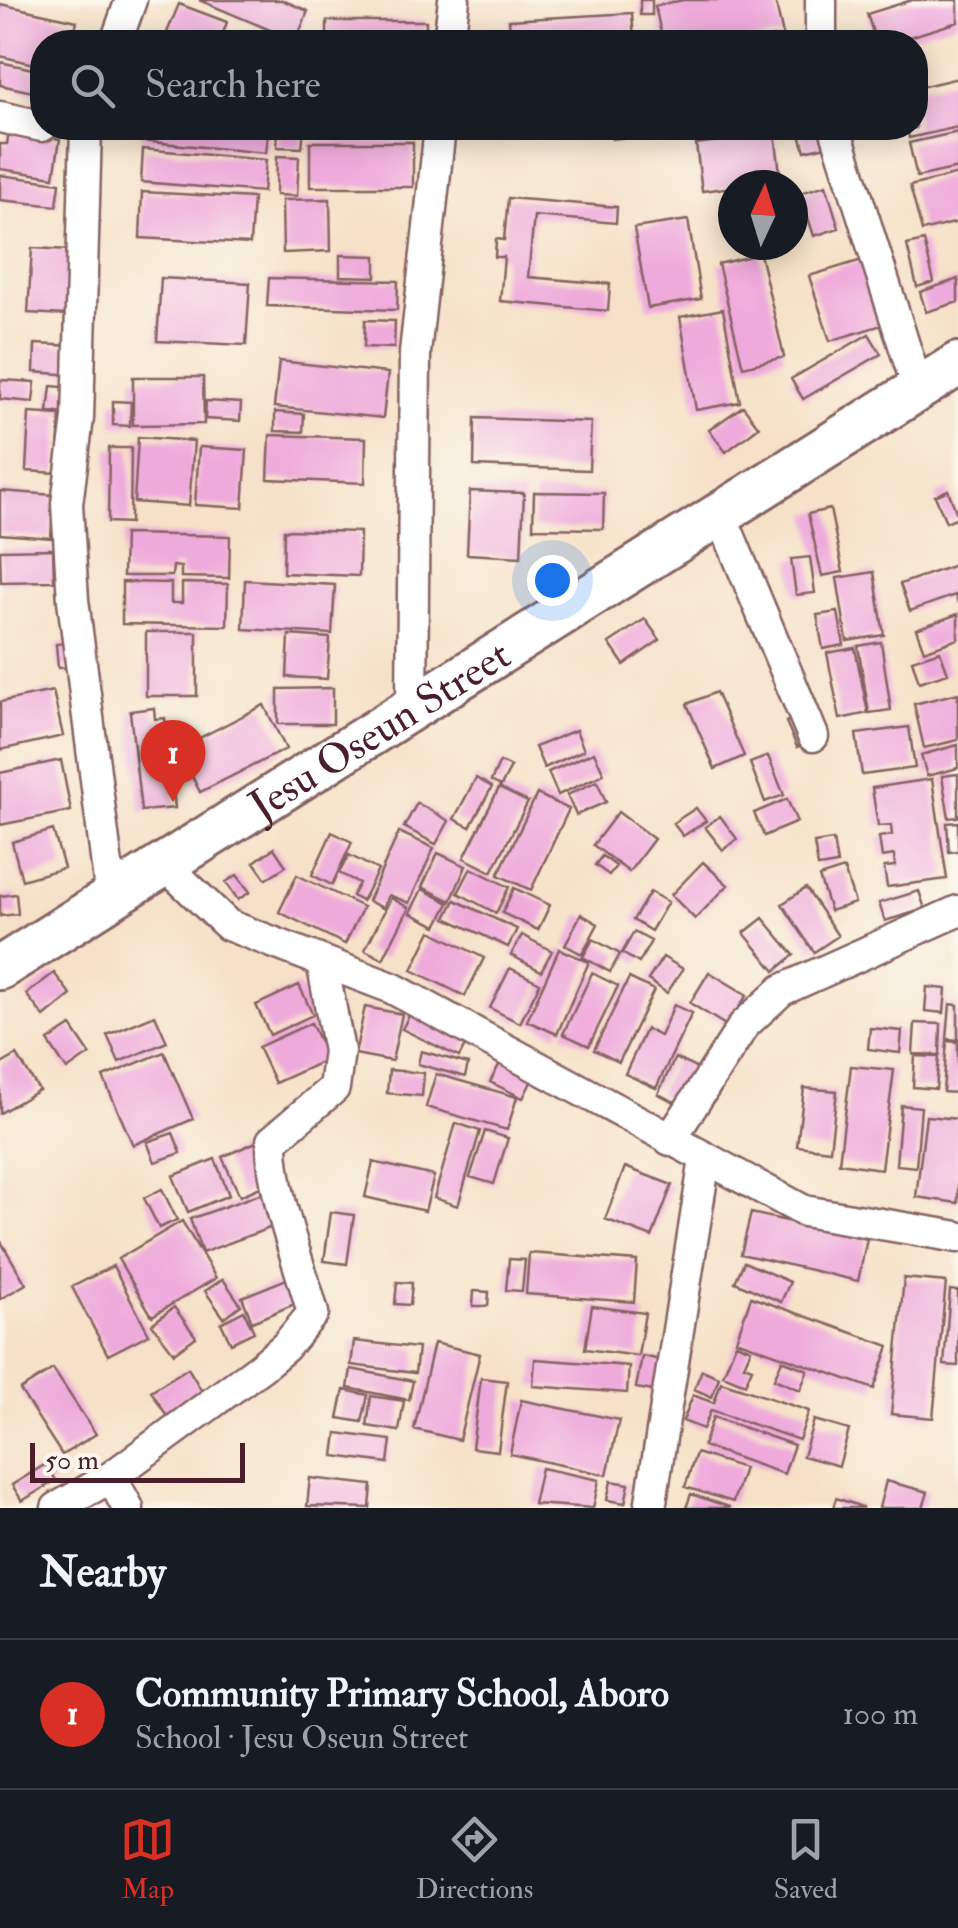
<!DOCTYPE html>
<html lang="en">
<head>
<meta charset="utf-8">
<style>
	:root { --surface:#171b24; --page:#20242c; --text:#f1f3f6; --muted:#9ea1a6; --line:#363941; --accent:#d93025 }
	body { margin:0; font-family:"IM FELL Double Pica",serif; background:var(--page); color:var(--text) }
	.compass { position:absolute; left:718px; top:170px; width:90px; height:90px; border-radius:50%; background:var(--surface); box-shadow:0 5px 25px #0003; rotate:4deg }
	.scale { position:absolute; left:30px; bottom:25px; width:215px; box-sizing:border-box; padding-left:10px; border:5px solid #4a1f2b; border-top:0; font-size:28px; line-height:35px; white-space:nowrap; color:#4a1f2b; -webkit-text-stroke:8px #fbf7ec; paint-order:stroke }
	.you { position:absolute; left:552px; top:580px; width:35px; height:35px; margin:-25px; border:8px solid #fff; border-radius:50%; background:#1a73e8; box-shadow:0 0 0 15px #1a73e833 }
	.badge { display:grid; place-items:center; width:65px; height:65px; border-radius:50%; background:var(--accent); color:#fff; font-size:32px; font-weight:700 }
	.pin { position:absolute; translate:-50% -82px; filter:drop-shadow(0 2px 5px #0008) }
	.pin::after { content:''; position:absolute; top:52px; width:35px; height:30px; background:inherit; clip-path:polygon(0 0,100% 0,50% 100%) }
	.list { margin:0; padding:0; list-style:none }
	h2 { display:flex; justify-content:space-between; align-items:center; height:130px; margin:0; padding:0 40px; font-size:42px }
	h2 small { font-size:32px; font-weight:400; color:var(--muted) }
	.list li { display:grid; grid-template-columns:65px 1fr auto; gap:30px; align-items:center; box-sizing:border-box; height:150px; padding:0 40px; border-top:2px solid var(--line) }
	.list b { display:block; font-size:38px; white-space:nowrap }
	.list p { margin:0; font-size:32px; white-space:nowrap; color:var(--muted) }
	.list em { font-size:32px; font-style:normal; color:var(--muted) }
	.icon { flex:none; width:55px; height:55px; fill:none; stroke:currentColor; stroke-width:2; stroke-linecap:round; stroke-linejoin:round }
	.map { position:relative; flex:none; width:958px; height:1508px; overflow:hidden }
	.search { position:absolute; background:var(--surface); box-shadow:0 5px 25px #0003; left:30px; right:30px; top:30px; height:110px; display:flex; align-items:center; gap:25px; box-sizing:border-box; padding:0 35px; border-radius:40px; color:var(--muted); font-size:38px }
	.sheet { height:280px; background:var(--surface) }
	nav { display:flex; justify-content:space-around; align-items:center; box-sizing:border-box; height:140px; border-top:2px solid var(--line); background:var(--surface); font-size:28px; color:var(--muted) }
	nav a { display:grid; justify-items:center; gap:5px }
	nav .on { color:var(--accent) }
	.map>svg:first-child { display:block }
	.building { fill:#efaadc }
	.lines { fill:none; stroke-linecap:round; stroke-linejoin:round }
	.minor-casing { stroke:#866362; stroke-width:35 }
	.secondary-casing { stroke:#866362; stroke-width:48 }
	.minor { stroke:#fff; stroke-width:30 }
	.secondary { stroke:#fff; stroke-width:42 }
	.labels { text-anchor:middle; stroke-width:8; stroke-linejoin:round; paint-order:stroke }
	.street-label { font-size:42px; fill:#4a1f2b; stroke:#fbf7ec }
</style>
</head>
<body>
<div class="map">
<svg width="958" height="1508" viewBox="0 0 958 1508">
	<rect width="100%" height="100%" fill="#fbf7ec"/>
	<filter id="ink" filterUnits="userSpaceOnUse"><feTurbulence type="fractalNoise" baseFrequency=".01" numOctaves="2"/><feDisplacementMap in="SourceGraphic" scale="20" xChannelSelector="R" yChannelSelector="G"/><feConvolveMatrix kernelMatrix="1 2 1 2 8 2 1 2 1" color-interpolation-filters="sRGB"/></filter>
	<filter id="wash" filterUnits="userSpaceOnUse"><feTurbulence type="fractalNoise" baseFrequency=".0048" numOctaves="4" result="noise"/><feDisplacementMap in="SourceGraphic" scale="40" xChannelSelector="R" yChannelSelector="G"/><feGaussianBlur stdDeviation="2.25" result="paint"/><feColorMatrix in="noise" values="0 0 0 0 0 0 0 0 0 0 0 0 0 0 0 0 0 1.4 0 .05"/><feComposite in="paint" operator="in"/></filter>
	<g filter="url(#wash)">
		<rect width="100%" height="100%" fill="#f6e1c8"/>
		<g id="blocks">
			<!-- building -->
			<path class="building" d="M199 0H282L308 11 296 41Z
				M640 0H652V15H640Z
				M683 0H775L783 35 748 42H663L655 6Z
				M912 0H958V22L893 42H876L867 14Z
				M0 4 77 21 72 42H42V66L0 56Z
				M179 4 227 22 220 42H163Z
				M632 13 634 42H511L509 20Z
				M327 21H426V42H327Z
				M0 62 42 71V94L0 85Z
				M958 78V127L909 138 907 128H916V88Z
				M142 128H269L266 153 141 141Z
				M278 128H304L302 148 277 147Z
				M611 128H641L642 136 612 139Z
				M798 128H825L830 145 805 151Z
				M9 131 60 139 54 177 0 169V144H7Z
				M958 132V168L917 177 909 143Z
				M775 133 781 181 702 191 696 144Z
				M310 142H413V187H310Z
				M143 149 266 160 263 192 141 182Z
				M277 156 299 157 297 196 276 195Z
				M958 174V222L922 231 910 186Z
				M0 175 60 183 57 206 0 200Z
				M826 185 839 228 814 236 800 193Z
				M142 192 253 198 250 244 140 238Z
				M508 198 617 207 616 223 534 216 528 277 610 284 608 311 500 301 504 257H495L496 239 504 240Z
				M330 199 331 251 283 253 282 200Z
				M688 220 701 299 648 308 634 228Z
				M924 241 934 282 917 287 907 245Z
				M32 248 70 250 66 315 28 313Z
				M760 254 784 357 743 367 718 264Z
				M340 255 376 256V277L340 276Z
				M862 260 882 325 830 341 809 276Z
				M161 278 250 283 246 345 157 341Z
				M269 278 398 281 397 310 267 306Z
				M958 279V302L926 312 920 292Z
				M723 309 740 402 696 410 680 317Z
				M365 320 395 321 394 348 364 347Z
				M869 334 881 354 803 399 791 379Z
				M35 344 75 346 74 375 34 372Z
				M279 361 388 373 383 418 274 407Z
				M133 377H203L204 424 133 425Z
				M0 380 35 382 33 402 0 399Z
				M51 386 74 388 72 413 48 412Z
				M113 401 131 402 130 426 113 425Z
				M206 401 241 403 240 421 205 419Z
				M743 406 759 427 726 452 709 430Z
				M275 412 304 414 303 432 275 431Z
				M29 413 60 415 57 473 26 471Z
				M475 418 591 422 589 470 474 466Z
				M270 435 366 438 365 483 268 479Z
				M138 437 194 441 189 506 134 502Z
				M199 447 247 450 243 508 195 505Z
				M109 448H131L130 523 108 522Z
				M948 490 958 517 946 522 935 496Z
				M0 491 54 495 51 538 0 534Z
				M470 491 524 493 521 557 467 554Z
				M534 492 604 493 603 529 533 528Z
				M830 509 843 572 822 576 808 514Z
				M284 530 360 532 359 576 283 573Z
				M124 534 230 536 229 578 181 577V567L173 566 172 576H123Z
				M53 549 54 581 1 582 0 550Z
				M810 557 815 593 796 595 791 559Z
				M958 564V603L955 595 910 611 900 584Z
				M874 572 884 635 847 641 837 578Z
				M245 580 335 585 332 634 243 629Z
				M122 582 171 583V603H182V583L228 584 227 626 122 624Z
				M838 612 844 645 823 649 817 615Z
				M958 614V639L924 651 916 629Z
				M645 619 660 640 624 665 609 643Z
				M146 632H197V696H146Z
				M289 635 330 638 327 679 287 677Z
				M75 642 77 667 58 668 56 644Z
				M881 642 891 710 869 713 858 646Z
				M855 648 868 713 840 719 827 653Z
				M940 651 948 673 919 682 912 660Z
				M333 688V724H278V689Z
				M53 691 63 736 0 750V702Z
				M716 692 744 756 715 769 687 704Z
				M958 693V740L924 748 914 704Z
				M264 705 286 749 200 792 178 749Z
				M154 708 155 719 165 718 175 808 141 811 130 711Z
				M800 716 810 741 797 747 786 722Z
				M909 727 915 768 862 775 856 734Z
				M576 730 584 750 544 768 535 747Z
				M958 745V768L927 776 921 755Z
				M594 752 604 774 558 795 548 772Z
				M768 756 784 795 765 802 750 763Z
				M61 760 71 811 0 825V773Z
				M500 762 511 767 501 786 491 781Z
				M958 774V817L949 818 942 776Z
				M476 778 492 787 470 827 454 819Z
				M932 779 947 879 887 887 884 867 895 866 894 855 882 857 879 837 892 835 891 825 878 826 872 788Z
				M597 781 606 802 576 815 567 795Z
				M499 788 528 802 492 872 464 858Z
				M537 794 569 809 531 890 498 875Z
				M787 799 797 822 764 836 754 813Z
				M417 803 449 821 436 844 404 827Z
				M696 808 706 821 683 836 673 823Z
				M618 812 654 839 629 872 593 845Z
				M720 816 737 839 723 850 705 827Z
				M958 822V851L949 852 947 823Z
				M53 830 64 868 22 880 12 842Z
				M332 832 352 842 332 885 312 875Z
				M399 832 434 848 409 903 389 895 383 908 368 901Z
				M833 840 837 864 818 867 814 843Z
				M274 848 286 866 266 879 254 862Z
				M438 853 466 866 451 901 422 887Z
				M349 855 378 870 362 901 352 896 359 883 339 873Z
				M602 856 616 866 609 875 595 865Z
				M703 862 728 885 695 919 671 895Z
				M471 868 509 887 496 913 458 893Z
				M844 869 855 903 830 911 819 877Z
				M237 875 250 892 238 900 226 882Z
				M297 875 363 907 345 944 279 912Z
				M514 888 550 905 538 930 502 913Z
				M806 888 838 936 814 952 782 904Z
				M422 889 449 903 437 926 410 913Z
				M919 891 925 909 885 921 879 903Z
				M650 892 668 902 651 931 633 920Z
				M16 894 18 914 0 916V896Z
				M391 898 409 908 383 959 365 950Z
				M455 900 517 929 508 947 446 918Z
				M581 914 598 924 582 954 565 945Z
				M763 918 794 955 775 971 744 933Z
				M431 931 484 958 465 996 412 970Z
				M634 932 651 941 639 963 622 953Z
				M522 935 552 951 541 971 511 955Z
				M593 939 620 954 610 972 583 957Z
				M559 949 589 962 557 1034 527 1021Z
				M663 957 683 969 667 993 648 980Z
				M510 968 540 983 520 1023 490 1008Z
				M709 972 747 995 727 1026 690 1003Z
				M54 973 71 995 44 1017 26 994Z
				M592 973 618 986 589 1046 563 1034Z
				M629 978 654 990 619 1062 594 1050Z
				M299 985 313 1015 270 1035 256 1005Z
				M927 987 946 989 944 1013 925 1011Z
				M415 1004 472 1032 459 1057 402 1029Z
				M950 1004 958 1005V1040L947 1039Z
				M674 1005 692 1013 656 1088 625 1074 646 1029 660 1036Z
				M365 1007 402 1014 392 1061 355 1054Z
				M155 1015 167 1042 119 1062 107 1035Z
				M311 1023 328 1059 275 1083 258 1047Z
				M915 1023 941 1024 940 1055 913 1054Z
				M71 1026 90 1054 67 1070 48 1041Z
				M870 1028 902 1031 900 1053 868 1049Z
				M947 1041 958 1042V1093L943 1092Z
				M421 1051 468 1064 465 1077 418 1064Z
				M164 1052 193 1119 133 1145 103 1077Z
				M505 1054 537 1070 523 1098 490 1082Z
				M17 1055 39 1090 0 1113V1065Z
				M915 1056 939 1057 936 1089 913 1087Z
				M675 1058 704 1072 687 1108 658 1094Z
				M851 1066 894 1070 881 1169 839 1163Z
				M389 1070 424 1073 422 1096 387 1093Z
				M436 1074 517 1097 507 1130 426 1107Z
				M804 1088 837 1091 830 1150 797 1146Z
				M901 1105 921 1107 916 1167 896 1165Z
				M926 1116 958 1119V1203L916 1197Z
				M456 1123 480 1131 458 1206 434 1198Z
				M485 1131 508 1138 494 1184 470 1177Z
				M173 1133 181 1153 155 1162 147 1142Z
				M256 1142 274 1181 240 1196 222 1157Z
				M215 1159 229 1195 188 1212 173 1176Z
				M373 1162 434 1176 425 1211 365 1197Z
				M625 1167 672 1185 652 1237 605 1219Z
				M162 1189 177 1220 159 1228 144 1198Z
				M271 1190 283 1223 202 1253 190 1219Z
				M331 1212 354 1215 347 1264 324 1261Z
				M751 1213 867 1239 858 1281 741 1254Z
				M182 1221 216 1278 152 1316 118 1259Z
				M0 1240 26 1284 0 1299Z
				M529 1253 637 1261 634 1302 526 1294Z
				M509 1259 525 1260 522 1291 506 1290Z
				M744 1262 790 1282 781 1302 735 1282Z
				M113 1266 149 1334 108 1355 72 1287Z
				M294 1276 304 1300 252 1322 242 1297Z
				M904 1278 946 1282 933 1418 891 1414Z
				M223 1279 241 1305 224 1318 205 1291Z
				M397 1282 412 1283 410 1305 395 1304Z
				M950 1290 958 1291V1366L944 1365Z
				M474 1291 489 1292 488 1306H473Z
				M751 1297 889 1346 874 1389 736 1340Z
				M592 1306 645 1313 638 1356 585 1349Z
				M174 1307 196 1337 174 1353 152 1324Z
				M244 1311 254 1332 231 1343 221 1323Z
				M354 1341 418 1348 415 1373 351 1365Z
				M434 1343 480 1354 459 1440 414 1429Z
				M736 1343 751 1349 744 1365 752 1368 745 1384 723 1375Z
				M642 1356 665 1361 660 1392 636 1388Z
				M535 1359 629 1366 627 1393 533 1386Z
				M782 1360 808 1370 800 1390 774 1379Z
				M188 1368 203 1393 167 1416 151 1391Z
				M53 1369 96 1434 62 1455 20 1390Z
				M351 1369 413 1381 409 1400 348 1388Z
				M702 1370 719 1377 712 1397 694 1389Z
				M481 1378 507 1381 498 1451 472 1448Z
				M721 1382 809 1411 799 1440 711 1410 703 1429 683 1421 693 1395 714 1403Z
				M344 1390 368 1395 362 1422 338 1418Z
				M371 1396 404 1401 399 1431 367 1426Z
				M521 1400 619 1420 607 1475 510 1454Z
				M713 1417 794 1445 784 1474 703 1446Z
				M814 1420 849 1430 839 1466 803 1456Z
				M337 1433 391 1440 388 1463 334 1456Z
				M696 1453 744 1468 733 1502 685 1487Z
				M46 1464 56 1480 22 1501 12 1485Z
				M541 1468 599 1480 593 1508 533 1504Z
				M310 1478 372 1485 370 1508 307 1506Z
				M611 1481 629 1484 625 1503 607 1500Z
				M886 1481 928 1492 923 1508H879Z
				M691 1494 729 1507V1508H686Z
				M836 1498 862 1507V1508H833Z"/>
		</g>
	</g>
	<g filter="url(#ink)">
		<use href="#blocks" fill-opacity="0" stroke="#866362" stroke-width="2.5"/>
		<g class="lines">
			<!-- minor casing -->
			<g class="minor-casing">
				<path id="minor" d="M116 42 131 0
					M449 42 454 0
					M821 42V0
					M0 117 42 126
					M86 128 78 418 67 504 73 600 111 897
					M835 128 918 389
					M720 513 813 736
					M412 707 415 353 440 128
					M163 863 228 925 392 988 804 1211 958 1237
					M670 1140 744 1025 782 990 958 911
					M111 1477 128 1508
					M57 1508 111 1477 261 1367 285 1347 313 1313C299 1261 271 1192 272 1141L334 1088 339 1051 322 962
					M650 1508 705 1159"/>
			</g>
			<!-- secondary casing -->
			<g class="secondary-casing">
				<g id="secondary">
					<path id="s1" d="M0 968 958 364"/>
				</g>
			</g>
			<!-- minor -->
			<use href="#minor" class="minor"/>
			<!-- secondary -->
			<use href="#secondary" class="secondary"/>
		</g>
	</g>
	<g class="labels">
		<!-- street labels -->
		<g class="street-label">
			<text dy="15" stroke="none"><textPath href="#s1" startOffset="448">Jesu Oseun Street</textPath></text>
		</g>
	</g>
</svg>
<svg class="compass" viewBox="-18 -18 36 36"><path d="M0-13l5 13h-10z" fill="#e53935"/><path d="M0 13l5-13h-10z" fill="#9ea1a6"/></svg>
<div class="scale">50 m</div>
<div class="you"></div>
<div class="pin badge" style="left:173px;top:802px">1</div>
<div class="search"><svg class="icon" aria-label="search" viewBox="0 0 24 24"><circle cx="10" cy="10" r="6"/><path d="M15 15l6 6"/></svg>Search here</div>
</div>
<section class="sheet">
<h2>Nearby<small></small></h2>
<ul class="list">
<li><span class="badge">1</span><div><b>Community Primary School, Aboro</b><p>School · Jesu Oseun Street</p></div><em>100 m</em></li>
</ul>
</section>
<nav>
<a class="on"><svg class="icon" aria-label="map" viewBox="0 0 24 24"><path d="M3 6l6-2 6 2 6-2v14l-6 2-6-2-6 2zM9 4v14M15 6v14"/></svg>Map</a>
<a><svg class="icon" aria-label="directions" viewBox="0 0 24 24"><path d="M12 3l9 9-9 9-9-9zM9 14v-3h6M13 9l2 2-2 2"/></svg>Directions</a>
<a><svg class="icon" aria-label="saved" viewBox="0 0 24 24"><path d="M7 4h10v16l-5-4-5 4z"/></svg>Saved</a>
</nav>
</body>
</html>
